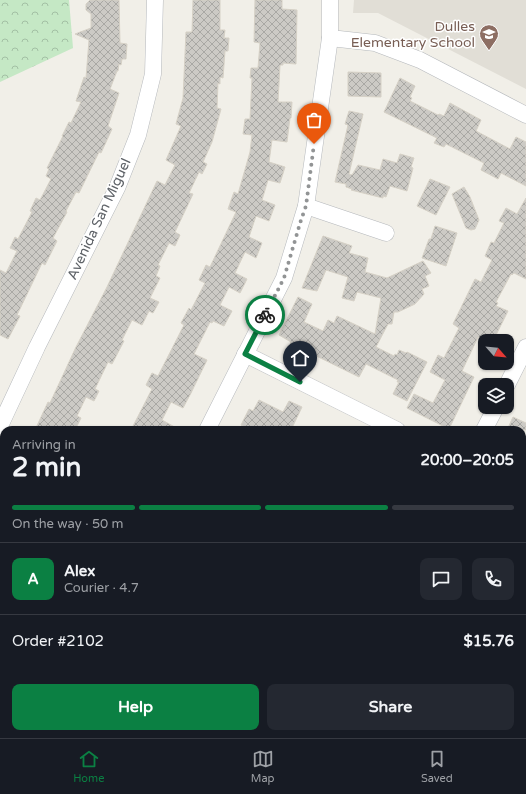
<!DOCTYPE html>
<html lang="en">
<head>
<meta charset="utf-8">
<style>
  :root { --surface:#171b24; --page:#242831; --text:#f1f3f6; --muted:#9ea1a6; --line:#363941; --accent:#0b8043 }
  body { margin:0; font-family:"Varela Round",sans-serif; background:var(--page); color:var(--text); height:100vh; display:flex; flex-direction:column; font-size:15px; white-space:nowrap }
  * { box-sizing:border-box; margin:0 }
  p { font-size:13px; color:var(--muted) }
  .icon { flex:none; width:22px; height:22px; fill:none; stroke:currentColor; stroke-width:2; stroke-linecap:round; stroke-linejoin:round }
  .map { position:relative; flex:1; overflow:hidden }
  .sheet { position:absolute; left:0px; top:426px; width:526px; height:312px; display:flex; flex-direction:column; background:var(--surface); border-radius:12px 12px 0 0; box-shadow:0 1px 3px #0004 }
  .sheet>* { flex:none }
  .needle { width:26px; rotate:117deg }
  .tools { position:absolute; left:478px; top:334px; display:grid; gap:8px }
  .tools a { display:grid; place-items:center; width:36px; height:36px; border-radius:8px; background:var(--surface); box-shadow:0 1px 3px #0004; font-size:20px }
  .pin { position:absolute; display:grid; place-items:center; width:34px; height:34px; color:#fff; margin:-41px -17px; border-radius:50% 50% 50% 0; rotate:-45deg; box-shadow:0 0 4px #0007 }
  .pin .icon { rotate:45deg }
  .courier { position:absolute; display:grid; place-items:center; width:40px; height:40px; margin:-20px; border:3px solid #0b8043; border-radius:50%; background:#fff; color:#222; box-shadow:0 1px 5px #0007 }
  .headline em { font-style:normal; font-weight:700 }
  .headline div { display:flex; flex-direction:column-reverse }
  .headline { display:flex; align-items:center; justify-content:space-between; height:68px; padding:0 12px }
  h1 { font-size:26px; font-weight:700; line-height:30px }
  .bar { display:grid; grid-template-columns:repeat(4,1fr); gap:6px 4px; align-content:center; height:48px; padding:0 12px }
  .bar i { height:5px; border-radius:3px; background:var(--line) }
  .bar .active { background:var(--accent) }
  .bar p { grid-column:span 4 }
  .line { display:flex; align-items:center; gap:10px; padding:0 12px; border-top:1px solid var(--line) }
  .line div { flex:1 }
  .round { display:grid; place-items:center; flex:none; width:42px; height:42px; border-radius:8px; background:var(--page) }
  .primary-button { display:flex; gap:8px; margin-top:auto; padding:8px 12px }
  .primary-button a { flex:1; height:46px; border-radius:8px; background:var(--accent); color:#fff; font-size:16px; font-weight:700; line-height:46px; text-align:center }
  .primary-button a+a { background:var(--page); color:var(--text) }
  .tab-bar { display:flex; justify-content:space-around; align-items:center; height:56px; border-top:1px solid var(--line); background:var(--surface); font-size:11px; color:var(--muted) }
  .tab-bar a { display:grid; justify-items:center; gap:2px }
  .tab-bar .active { color:var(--accent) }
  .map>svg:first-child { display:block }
</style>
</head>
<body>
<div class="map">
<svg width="526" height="738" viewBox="0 0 526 738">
  <defs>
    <pattern id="park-crowns" width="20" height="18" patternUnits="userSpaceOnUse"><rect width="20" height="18" fill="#c5e8c5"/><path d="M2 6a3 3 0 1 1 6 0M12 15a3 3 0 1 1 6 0" fill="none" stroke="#a3c0a4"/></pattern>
    <pattern id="building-cross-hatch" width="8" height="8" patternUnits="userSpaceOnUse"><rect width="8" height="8" fill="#cccac5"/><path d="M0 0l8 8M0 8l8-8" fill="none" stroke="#a9a8a4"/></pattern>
  </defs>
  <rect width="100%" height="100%" fill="#f1efe8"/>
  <path fill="#e1ded6" d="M354,0H526V89L378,13H353Z"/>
  <path fill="url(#park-crowns)" d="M0,0H69L73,48L0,82Z"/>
  <g fill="url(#building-cross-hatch)" stroke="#d6d1c6">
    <path d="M90,0H119L120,43L127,44L126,59H122L121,65L119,64L118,71H117L110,89L119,93L108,126L112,129L101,153L99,152L79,193L76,192L66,211L67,212L53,238L57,241L45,265L42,263L17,315L20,316L8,339L0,335V270L6,273L17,251L10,248L15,237L18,239L32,212L30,211L36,198L40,200L51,179L46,176L49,169L47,168L63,136H62L69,122L71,123L81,102L76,101L84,77L86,78L89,40L75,34L91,28V14L86,10V4Z"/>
    <path d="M193,0H220V30H225L224,38H229L228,51H225L223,78L220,77V84L218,83L217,108L221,109L212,142L203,162L207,164L202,174L199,172L189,193L193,194L175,232L180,235L175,246L169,243L158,265L160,266L156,276L160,278L150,298L159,302L153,313L149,311L142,325L132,320L122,340L124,341L112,364L108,362L95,389L99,391L94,401L86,397L77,416L81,418L75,430H35L48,402L50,403L76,347L107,287L157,181L165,185L175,165L166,160L181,126L176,124L183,98L186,32H192Z"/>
    <path d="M255,0H282V9L297,10L296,64L283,63V65H280L278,102H292L291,118H290L287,142L272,140L269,162L285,167L280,183L268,180L262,200L275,205L269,221L256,216L249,237L262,243L256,258L245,252L235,273L247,279L240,293L229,287L220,305L232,311L224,326L213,321L212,323L210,322L194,354L207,360L191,393L183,408L171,402L162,420L180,430H131L152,389L146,385L152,373L158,376L184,325L181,323L189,308L191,310L205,283L199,280L206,265L210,267L236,212L228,209L234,192L238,194L250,152L252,135L243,134L245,119H250L252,78H250L251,68H258L260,43L254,42Z"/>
    <path d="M348,72L381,73V97L348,96Z"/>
    <path d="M400,78L415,86L410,97L412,98L410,101L438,115L439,114L444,116L450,103L481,120L476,131L510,149L516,137L526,142V186L501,173L498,179L481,170L484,163L446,144L444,147L434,143L437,138L384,112Z"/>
    <path d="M349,111L363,114L349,174L352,175L358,165L380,170L383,159L397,163L400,154L414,158L411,167L413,168L407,191L390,186L386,197L383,196V198L351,190L352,189L346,187V184L335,182L348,125L345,124Z"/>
    <path d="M430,179L450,187L436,215L417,206Z"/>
    <path d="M464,187L470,197L479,220L475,229L471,230L466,228L452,194Z"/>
    <path d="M526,198V279L514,273L512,275L511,274L496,302L498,303L496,306L508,311L493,341H487L478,337L462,371L474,377L449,429L407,408L414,394L433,403L445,380L430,372L438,355L444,358L459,328L453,324L475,279L481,282L492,260L485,256L491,242L494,243L504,223L499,221L506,208L517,214Z"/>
    <path d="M435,226L457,233L446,266L422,258L429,239H431Z"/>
    <path d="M323,236L352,246L349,253L368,258L365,272L387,278L423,261L431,273L425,276L429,286L422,289L424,294L415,304L398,312H394L392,324H388L376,347L394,356L395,354L397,355L399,350L406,353L407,352L427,362L407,401L393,394L399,382H397L398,380L366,364L359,377L290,343L291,342L279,335L298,297L312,304L304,322L323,331L328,320L334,323L337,316L375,334L381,298L357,292L354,301L342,298L348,277L326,270L317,291L302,288Z"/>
    <path d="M259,400L283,412L289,401L302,407L291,430H251L241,425L249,409L253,411Z"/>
    <path d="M513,417L526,423V430H507Z"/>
  </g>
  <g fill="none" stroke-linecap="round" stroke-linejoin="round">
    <g stroke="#b5b8bc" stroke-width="17">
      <g id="street">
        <path d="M330,38L375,43L420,60L526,115"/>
        <path d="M306,206L386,233"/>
        <path d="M245,354L397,430"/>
        <path d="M507,385L526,347"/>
        <path d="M0,426L37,347L117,188L138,135L153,74L155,0"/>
        <path d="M207,430L284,278L306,206L330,38V0"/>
        <path d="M484,430L496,407"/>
        <path d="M522,492L526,494"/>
        <path d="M395,734L407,738"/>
        <path d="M152,738L153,734"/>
        <path d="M323,738L324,734"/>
      </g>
    </g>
    <use href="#street" stroke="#fff" stroke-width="16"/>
  </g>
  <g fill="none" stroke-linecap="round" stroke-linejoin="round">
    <path stroke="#929495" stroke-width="4" stroke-dasharray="0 7.2" d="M265,315L284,278L301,220L306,206L314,144"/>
    <path stroke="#0b8043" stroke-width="5" d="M265,315L245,354L300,382"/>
  </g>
  <defs>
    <g id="school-pin" transform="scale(1)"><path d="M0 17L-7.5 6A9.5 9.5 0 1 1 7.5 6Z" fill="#8d6e63" stroke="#fff"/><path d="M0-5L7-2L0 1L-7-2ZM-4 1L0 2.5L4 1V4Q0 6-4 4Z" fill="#fff"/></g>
  </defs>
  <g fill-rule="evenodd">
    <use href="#school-pin" x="489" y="34"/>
  </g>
  <g text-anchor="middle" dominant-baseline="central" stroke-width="3" stroke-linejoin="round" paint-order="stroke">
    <g font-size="14" fill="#785e54" stroke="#fff" text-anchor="end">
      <text x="475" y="26">Dulles<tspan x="475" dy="16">Elementary School</tspan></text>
    </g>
    <g font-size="14" fill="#5f6368" stroke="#fff">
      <text transform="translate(99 219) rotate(-65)">Avenida San Miguel</text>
    </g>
  </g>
</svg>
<div class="tools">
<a><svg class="needle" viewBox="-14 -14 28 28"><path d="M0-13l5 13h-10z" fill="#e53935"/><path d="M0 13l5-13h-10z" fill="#9ea1a6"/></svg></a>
<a><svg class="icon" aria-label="layers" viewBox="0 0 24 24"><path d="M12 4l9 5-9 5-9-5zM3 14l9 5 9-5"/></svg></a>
</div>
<div class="pin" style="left:314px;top:144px;background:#ea580c"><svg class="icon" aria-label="bag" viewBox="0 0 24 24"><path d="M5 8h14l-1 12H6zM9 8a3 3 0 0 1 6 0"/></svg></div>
<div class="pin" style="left:300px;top:382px;background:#1f2937"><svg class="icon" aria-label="home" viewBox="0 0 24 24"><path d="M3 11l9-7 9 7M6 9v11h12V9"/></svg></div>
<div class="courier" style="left:265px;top:315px"><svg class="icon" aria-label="bike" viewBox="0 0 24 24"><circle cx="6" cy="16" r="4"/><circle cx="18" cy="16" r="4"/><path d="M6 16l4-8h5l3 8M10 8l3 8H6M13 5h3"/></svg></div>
<section class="sheet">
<div class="headline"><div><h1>2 min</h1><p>Arriving in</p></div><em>20:00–20:05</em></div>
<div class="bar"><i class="active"></i><i class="active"></i><i class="active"></i><i></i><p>On the way · 50 m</p></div>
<div class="line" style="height:72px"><b class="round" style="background:var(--accent);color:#fff">A</b><div><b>Alex</b><p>Courier · 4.7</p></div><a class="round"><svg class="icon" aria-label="chat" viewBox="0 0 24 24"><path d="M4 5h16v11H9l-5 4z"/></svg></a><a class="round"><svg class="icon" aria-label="phone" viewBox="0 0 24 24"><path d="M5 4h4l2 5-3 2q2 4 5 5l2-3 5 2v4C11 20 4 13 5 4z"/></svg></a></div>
<div class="line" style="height:52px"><div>Order #2102</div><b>$15.76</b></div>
<div class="primary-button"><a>Help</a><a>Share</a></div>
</section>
</div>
<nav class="tab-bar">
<a class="active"><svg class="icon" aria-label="home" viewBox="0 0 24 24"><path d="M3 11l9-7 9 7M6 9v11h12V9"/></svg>Home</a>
<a><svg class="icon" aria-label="map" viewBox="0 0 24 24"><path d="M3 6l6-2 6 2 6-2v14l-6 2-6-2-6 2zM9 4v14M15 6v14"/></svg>Map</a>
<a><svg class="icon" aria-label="saved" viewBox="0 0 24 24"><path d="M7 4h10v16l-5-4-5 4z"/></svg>Saved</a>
</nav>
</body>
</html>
